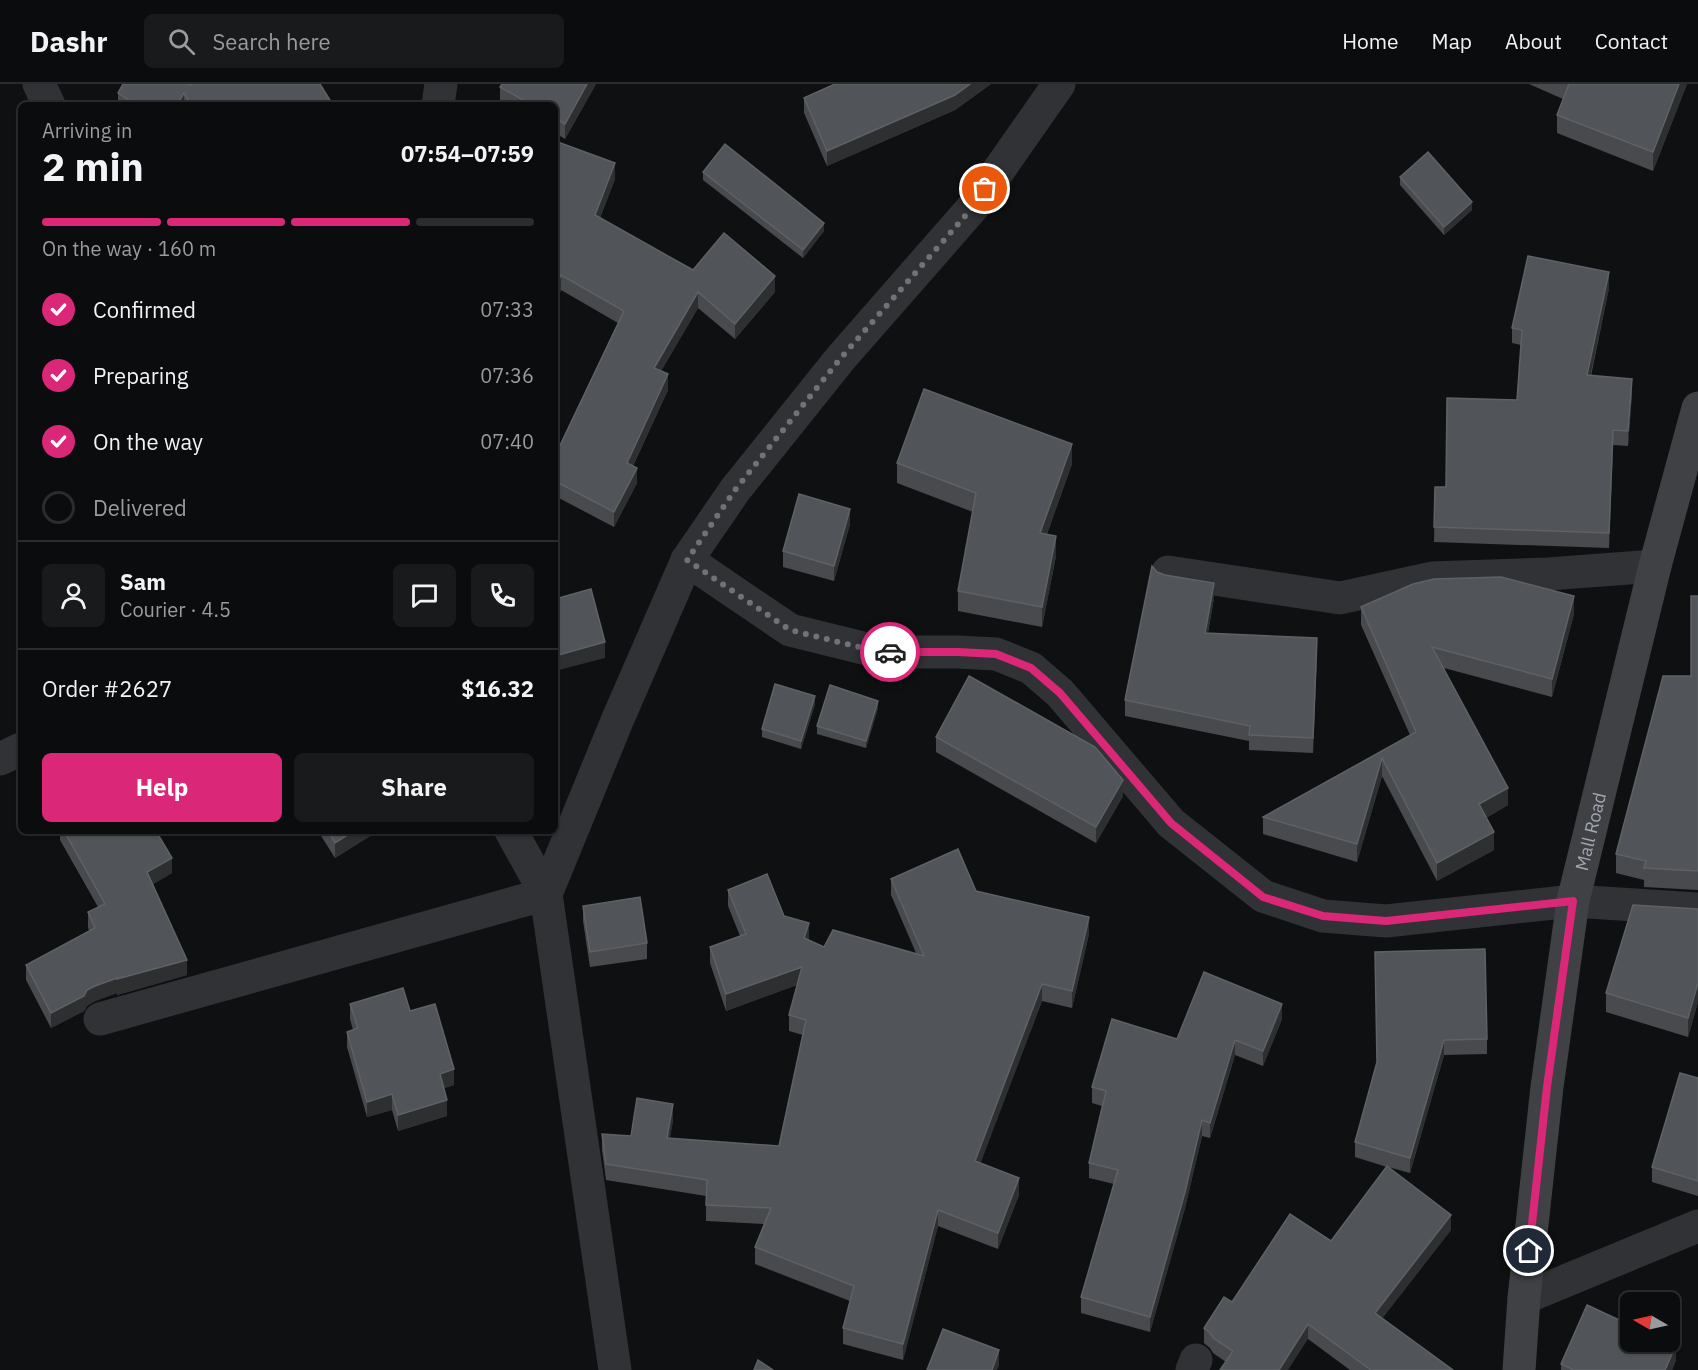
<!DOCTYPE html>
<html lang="en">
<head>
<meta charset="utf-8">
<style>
  :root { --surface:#0b0c0d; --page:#191a1b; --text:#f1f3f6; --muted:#9a9b9d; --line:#2b2c2e; --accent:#db2777 }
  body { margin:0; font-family:"IBM Plex Sans",sans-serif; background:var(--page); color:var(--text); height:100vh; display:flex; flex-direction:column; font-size:22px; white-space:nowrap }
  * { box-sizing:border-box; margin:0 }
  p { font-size:20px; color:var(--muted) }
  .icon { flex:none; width:33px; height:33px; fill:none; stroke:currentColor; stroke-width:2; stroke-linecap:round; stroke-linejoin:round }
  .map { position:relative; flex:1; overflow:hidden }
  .side { position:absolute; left:18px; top:18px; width:540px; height:732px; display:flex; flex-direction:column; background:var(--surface); border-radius:9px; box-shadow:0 2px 4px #0004,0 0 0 2px var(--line) }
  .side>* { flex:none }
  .needle { width:39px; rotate:279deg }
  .tools { position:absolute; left:1620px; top:1208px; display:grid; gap:12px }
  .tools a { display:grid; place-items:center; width:60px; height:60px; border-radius:9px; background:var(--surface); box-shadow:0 2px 4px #0004,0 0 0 2px var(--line); font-size:30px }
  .pin { position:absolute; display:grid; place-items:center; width:51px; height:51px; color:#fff; margin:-26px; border:3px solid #fff; border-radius:50%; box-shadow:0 2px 6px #0007 }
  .courier { position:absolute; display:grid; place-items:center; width:60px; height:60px; margin:-30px; border:4px solid #db2777; border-radius:50%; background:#fff; color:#222; box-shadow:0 2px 8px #0007 }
  .summary em { font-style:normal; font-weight:700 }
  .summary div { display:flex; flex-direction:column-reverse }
  .summary { display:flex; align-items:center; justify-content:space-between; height:102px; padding:0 24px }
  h1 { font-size:39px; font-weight:700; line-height:45px }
  .bar { display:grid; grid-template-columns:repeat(4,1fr); gap:9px 6px; align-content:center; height:72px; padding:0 24px }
  .bar i { height:8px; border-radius:4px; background:var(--line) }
  .bar .selected { background:var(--accent) }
  .bar p { grid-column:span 4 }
  .line { display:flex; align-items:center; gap:15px; padding:0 24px; border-top:2px solid var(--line) }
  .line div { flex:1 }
  .round { display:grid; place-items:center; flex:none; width:63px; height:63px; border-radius:9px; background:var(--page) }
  ol { padding:0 24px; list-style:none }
  li { display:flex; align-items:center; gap:18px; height:66px }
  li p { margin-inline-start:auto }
  li .icon { padding:6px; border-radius:50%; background:var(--accent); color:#fff; stroke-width:4 }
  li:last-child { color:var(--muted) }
  li i { width:33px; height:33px; border:3px solid var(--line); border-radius:50% }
  .action { display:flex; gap:12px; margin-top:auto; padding:12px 24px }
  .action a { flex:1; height:69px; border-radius:9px; background:var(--accent); color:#fff; font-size:24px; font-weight:700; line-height:69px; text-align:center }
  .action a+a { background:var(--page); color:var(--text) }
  header { display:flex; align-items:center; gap:36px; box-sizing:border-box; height:84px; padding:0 30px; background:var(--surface); border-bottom:2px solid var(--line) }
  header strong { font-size:28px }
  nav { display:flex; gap:33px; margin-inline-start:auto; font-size:21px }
  .search { width:420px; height:54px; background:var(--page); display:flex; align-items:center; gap:15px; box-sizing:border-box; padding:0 21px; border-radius:9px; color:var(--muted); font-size:22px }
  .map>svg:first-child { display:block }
</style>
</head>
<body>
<header>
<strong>Dashr</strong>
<div class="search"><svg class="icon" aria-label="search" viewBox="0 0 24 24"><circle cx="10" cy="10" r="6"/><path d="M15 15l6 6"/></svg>Search here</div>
<nav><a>Home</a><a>Map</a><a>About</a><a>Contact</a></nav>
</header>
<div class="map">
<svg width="1698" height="1286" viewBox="0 0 1698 1286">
  <rect width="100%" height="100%" fill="#0f1011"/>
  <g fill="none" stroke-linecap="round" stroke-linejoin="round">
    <g stroke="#313235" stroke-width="33">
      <path d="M39,0L49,21"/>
      <path d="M438,21L441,0"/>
      <path d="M687,476L790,546L879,568H958L996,570L1031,584L1060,609L1171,739L1263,812L1323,832L1386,837L1573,817L1698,825"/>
      <path d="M1168,488L1340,514L1432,494L1548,490L1655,482"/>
      <path d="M0,675L21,665"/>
      <path d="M511,747L546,810L615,1286"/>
      <path d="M546,810L617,637L687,476L735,406L840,275L973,123L1059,0"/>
      <path d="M100,935L546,810"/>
      <path d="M1524,1214L1698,1142"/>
      <path d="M1192,1286L1196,1276"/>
    </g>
    <path stroke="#3f4145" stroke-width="33" id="s1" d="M1519,1286L1524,1214L1547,1003L1573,817L1655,482L1698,324"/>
  </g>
  <g fill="#484a4d">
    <path d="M123,0L333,21H118V9Z"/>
    <path d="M502,0H596L565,55L555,49V21H505L500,18V3Z"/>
    <path d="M833,0H991L955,26L827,82L804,29V14L833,1Z"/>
    <path d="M1529,0H1687L1653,87L1557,49V31L1563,15Z"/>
    <path d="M555,57L615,95L600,134L693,186L775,208L735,255L698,224L661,287L668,306L633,382L637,399L614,443L555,412V372L618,239L561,206L555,220Z"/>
    <path d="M703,88L824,147L803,174L703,96Z"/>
    <path d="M1400,93L1472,126L1444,151L1400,101Z"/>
    <path d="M1609,204L1591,292L1632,310L1628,362L1613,361L1609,464L1434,458L1435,403H1446L1517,316L1521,261L1512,259V244Z"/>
    <path d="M897,379L1072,380L1047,450L1056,472L1042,543L958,527V507L973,428L897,399Z"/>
    <path d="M850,440L834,497L783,483V467Z"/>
    <path d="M1157,488L1214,514L1208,549L1317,569L1313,669L1249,666V657L1125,632V616Z"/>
    <path d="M1698,512V806L1644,803V796L1616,789V770L1691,592Z"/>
    <path d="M1361,523L1574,530L1552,613L1444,584L1508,721L1486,734L1494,766L1437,797L1382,692L1357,778L1263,750V733L1410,651L1361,541Z"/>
    <path d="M815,620L801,665L762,653V645Z"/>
    <path d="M878,624L866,664L817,650V642Z"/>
    <path d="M936,653L1123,712L1096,759L936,668Z"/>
    <path d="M60,747H132L133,750L172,789L153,800L187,891L117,911V909L95,917L87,922L84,927L51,944L26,896V881L89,847L88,843V828L98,823L60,756Z"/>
    <path d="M318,747H378L335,774Z"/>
    <path d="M891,795L976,807L1089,850L1072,924L1042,917L980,1079L1019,1111L998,1165L938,1142L903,1276L843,1260V1244L850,1217L755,1180V1163L764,1140L706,1137V1112L606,1096L602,1066V1050L631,1052L673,1036L670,1054L779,1062L803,951L789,947V931L797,901L726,927L710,879V863L740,852L728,822V806L784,832L808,856L824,863L916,869L891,811Z"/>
    <path d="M583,822L647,859V875L590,883L583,837Z"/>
    <path d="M1698,825V918L1688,953L1606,928V909Z"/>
    <path d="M1375,868L1487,955V970L1444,971L1410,1089L1388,1083L1451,1146L1382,1234L1453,1286H1350L1308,1255L1226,1278L1213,1269L1210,1264L1204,1259V1244L1232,1218L1331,1157L1387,1083L1355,1073V1058L1377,979Z"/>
    <path d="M350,920L410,927L454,1001L444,1004L447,1032L398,1047L392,1026L367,1033L347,963V948L353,946L350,935Z"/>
    <path d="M1282,935L1263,982L1235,971L1210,1054L1202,1052L1185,1124L1150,1248L1081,1229V1213L1114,1100L1089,1094V1079L1102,1022L1092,1019V1003L1177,955Z"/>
    <path d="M1698,994V1112L1652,1098V1083Z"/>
    <path d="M1676,1276L1672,1286H1561V1280Z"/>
  </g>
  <g fill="#2d2f31">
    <path d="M587,0H596L565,55V40Z"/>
    <path d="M970,0H991L955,26L827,82V67Z"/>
    <path d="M1679,0H1687L1653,87V68Z"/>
    <path d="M184,9V21H177Z"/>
    <path d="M615,79V95L595,147V131Z"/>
    <path d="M1472,118V126L1444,151V143Z"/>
    <path d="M824,139V147L803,174V166Z"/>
    <path d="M1609,188V204L1587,307V291Z"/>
    <path d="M561,191V206L555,220V205Z"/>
    <path d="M775,192V208L735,255V240Z"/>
    <path d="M698,208V224L654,299V284Z"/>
    <path d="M668,290V306L627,394V379Z"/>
    <path d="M1632,295V310L1628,362V347Z"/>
    <path d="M1613,346V361L1609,464V449Z"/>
    <path d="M1072,360V380L1040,469V449Z"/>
    <path d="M637,384V399L614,443V428Z"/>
    <path d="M850,425V440L834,497V482Z"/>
    <path d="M1056,452V472L1042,543V523Z"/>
    <path d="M1214,499V514L1205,564V549Z"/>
    <path d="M1574,512V530L1552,613V595Z"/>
    <path d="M1317,554V569L1313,669V654Z"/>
    <path d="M605,558V574L555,587V572Z"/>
    <path d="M815,612V620L801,665V657Z"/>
    <path d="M878,617V624L866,664V657Z"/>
    <path d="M1382,674V692L1357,778V760Z"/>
    <path d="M1123,696V712L1096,759V743Z"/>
    <path d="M1508,704V721L1479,738V720Z"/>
    <path d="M354,747H378L335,774V759Z"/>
    <path d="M1494,748V766L1437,797V779Z"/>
    <path d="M172,774V789L147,804V788Z"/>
    <path d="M1089,833V850L1072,924V907Z"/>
    <path d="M809,839V855L804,871V854Z"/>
    <path d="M187,876V891L117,911V895Z"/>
    <path d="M802,883V899L726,927V910Z"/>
    <path d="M117,894V909L95,917L87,922L84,927L51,944V929L95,902Z"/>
    <path d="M1698,899V918L1688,953V934Z"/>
    <path d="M1042,900V917L975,1094V1077Z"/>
    <path d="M1282,920V935L1263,982V967Z"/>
    <path d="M1235,956V971L1210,1054V1039Z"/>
    <path d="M1444,956V971L1410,1089V1074Z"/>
    <path d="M454,985V1001L440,1005V990Z"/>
    <path d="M392,1010V1026L367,1033V1018Z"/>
    <path d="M447,1016V1032L398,1047V1031Z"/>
    <path d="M673,1020V1036L667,1071V1054Z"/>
    <path d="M1202,1036V1052L1185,1124L1150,1248V1233Z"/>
    <path d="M1019,1094V1111L998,1165V1149Z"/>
    <path d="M938,1126V1142L903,1276V1260Z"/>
    <path d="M1451,1131V1146L1375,1244V1229Z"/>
    <path d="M1308,1240V1255L1288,1286H1279Z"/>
    <path d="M1676,1261V1276L1672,1286H1665Z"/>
    <path d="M999,1266V1282L997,1286H992Z"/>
  </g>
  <g fill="#515458" stroke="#5e6166" stroke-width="1.5">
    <path d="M123,0H190L189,1L195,0H320L333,21H191L184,9L177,21H136L118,9Z"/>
    <path d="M502,0H587L565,40L555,34V21H532L500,3Z"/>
    <path d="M835,0H970L955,11L827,67L804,14Z"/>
    <path d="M1569,0H1679L1653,68L1557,31Z"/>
    <path d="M555,57L615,79L595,131L693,186L724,149L775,192L735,240L698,208L654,284L668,290L627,379L637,384L614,428L555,397V372L624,227L561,191L555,205Z"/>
    <path d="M725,60L824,139L803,166L703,88Z"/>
    <path d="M1428,68L1472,118L1444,143L1400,93Z"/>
    <path d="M1528,172L1609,188L1587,291L1632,295L1628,347L1613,346L1609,449L1434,443L1435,403H1446L1447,314L1517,316L1522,246L1512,244Z"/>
    <path d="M924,305L1072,360L1040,449L1056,452L1042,523L958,507L976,409L897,379Z"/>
    <path d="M799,410L850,425L834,482L783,467Z"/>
    <path d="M1152,482L1157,488L1165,491L1214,499L1205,549L1317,554L1313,654L1249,651L1250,642L1125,616Z"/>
    <path d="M1501,493L1574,512L1552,595L1432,563L1508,704L1479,720L1494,748L1437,779L1382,674L1357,760L1263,733L1416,648L1361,523L1413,500L1434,495Z"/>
    <path d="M591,505L605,558L555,572V515Z"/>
    <path d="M1691,512H1698V787L1644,784L1646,777L1616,770L1663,592H1691Z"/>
    <path d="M969,592L1095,663L1123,696L1096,743L936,653Z"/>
    <path d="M775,600L815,612L801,657L762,645Z"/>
    <path d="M830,601L878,617L866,657L817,642Z"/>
    <path d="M64,747H132L133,750L138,747H156L172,774L147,788L187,876L117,895V894L95,902L87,906L84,912L51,929L26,881L95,844L88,828L105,820Z"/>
    <path d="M328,747H354L335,759Z"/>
    <path d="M958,765L976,807L1089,833L1072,907L1042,900L975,1077L1019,1094L998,1149L938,1126L903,1260L843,1244L854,1202L755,1163L771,1124L706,1121L707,1096L606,1080L602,1050L631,1052L637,1014L673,1020L667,1054L779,1062L806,936L789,931L802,883L726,910L710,863L746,850L728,806L767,790L784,832L809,839L804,854L824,863L833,846L924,872L891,795Z"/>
    <path d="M640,813L647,859L590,868L583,822Z"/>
    <path d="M1633,821L1698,825V899L1688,934L1606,909Z"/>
    <path d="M1485,865L1487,955L1444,956L1410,1074L1355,1058L1377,978L1375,868Z"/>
    <path d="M1204,888L1282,920L1263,967L1235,956L1210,1039L1202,1036L1185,1108L1150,1233L1081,1213L1118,1086L1089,1079L1106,1007L1092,1003L1112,935L1177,955Z"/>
    <path d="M403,904L410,927L435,920L454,985L440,990L447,1016L398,1031L392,1010L367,1018L347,948L358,944L350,920Z"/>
    <path d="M1680,989L1698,994V1097L1652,1083Z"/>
    <path d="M1387,1082L1451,1131L1375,1229L1453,1286H1371L1308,1240L1279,1286H1220L1233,1267L1213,1254L1210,1249L1204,1244L1224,1213L1232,1218L1290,1130L1331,1157Z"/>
    <path d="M1587,1221L1630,1241V1257H1667L1676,1261L1665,1286H1574L1561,1280Z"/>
    <path d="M943,1245L999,1266L992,1286H927Z"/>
    <path d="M758,1276L773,1286H754Z"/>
  </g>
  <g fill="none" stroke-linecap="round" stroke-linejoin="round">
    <path stroke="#6f7278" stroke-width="6" stroke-dasharray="0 10.8" d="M890,568H879L790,546L687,476L735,406L840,275L973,123L985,105"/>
    <path stroke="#db2777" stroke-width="8" d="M890,568H958L996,570L1031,584L1060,609L1171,739L1263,813L1323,832L1386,837L1573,817L1547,1003L1529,1167"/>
  </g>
  <g text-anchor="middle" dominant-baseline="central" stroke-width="4.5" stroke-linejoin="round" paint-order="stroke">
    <g font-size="18" fill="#a2a7b0" stroke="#0b0b0b">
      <text stroke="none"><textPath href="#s1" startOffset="544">Mall Road</textPath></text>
    </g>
  </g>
</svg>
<div class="tools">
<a><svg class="needle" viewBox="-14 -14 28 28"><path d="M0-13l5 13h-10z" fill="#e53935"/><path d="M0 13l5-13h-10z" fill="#9a9b9d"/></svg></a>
</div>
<div class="pin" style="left:985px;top:105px;background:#ea580c"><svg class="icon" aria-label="bag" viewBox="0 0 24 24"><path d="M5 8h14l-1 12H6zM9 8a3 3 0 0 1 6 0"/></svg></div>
<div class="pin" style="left:1529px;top:1167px;background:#1f2937"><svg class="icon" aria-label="home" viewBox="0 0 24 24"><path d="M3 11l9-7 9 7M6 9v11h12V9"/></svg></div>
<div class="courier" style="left:890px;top:568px"><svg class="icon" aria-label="car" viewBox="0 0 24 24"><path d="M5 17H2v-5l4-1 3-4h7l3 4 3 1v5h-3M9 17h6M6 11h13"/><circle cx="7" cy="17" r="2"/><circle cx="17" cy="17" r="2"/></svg></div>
<section class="side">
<div class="summary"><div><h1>2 min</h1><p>Arriving in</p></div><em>07:54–07:59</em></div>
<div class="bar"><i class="selected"></i><i class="selected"></i><i class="selected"></i><i></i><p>On the way · 160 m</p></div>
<ol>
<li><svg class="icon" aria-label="check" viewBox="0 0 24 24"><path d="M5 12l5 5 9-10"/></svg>Confirmed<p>07:33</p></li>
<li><svg class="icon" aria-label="check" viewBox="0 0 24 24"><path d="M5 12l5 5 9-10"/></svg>Preparing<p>07:36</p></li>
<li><svg class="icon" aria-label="check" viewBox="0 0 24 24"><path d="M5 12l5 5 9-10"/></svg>On the way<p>07:40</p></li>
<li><i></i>Delivered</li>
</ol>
<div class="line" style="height:108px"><a class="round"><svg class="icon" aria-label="person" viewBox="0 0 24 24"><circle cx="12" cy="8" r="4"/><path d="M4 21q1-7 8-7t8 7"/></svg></a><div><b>Sam</b><p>Courier · 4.5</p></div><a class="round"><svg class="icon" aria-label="chat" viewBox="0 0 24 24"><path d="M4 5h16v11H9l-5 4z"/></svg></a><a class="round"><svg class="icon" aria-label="phone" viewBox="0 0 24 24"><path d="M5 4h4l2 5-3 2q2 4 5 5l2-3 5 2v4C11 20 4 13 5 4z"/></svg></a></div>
<div class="line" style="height:78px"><div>Order #2627</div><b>$16.32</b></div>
<div class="action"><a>Help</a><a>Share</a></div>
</section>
</div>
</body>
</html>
